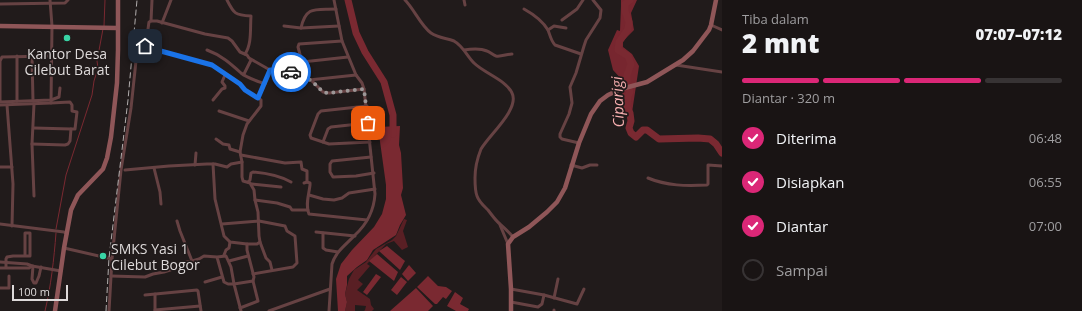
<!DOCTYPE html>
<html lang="id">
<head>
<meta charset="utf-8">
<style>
  :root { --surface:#191414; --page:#262122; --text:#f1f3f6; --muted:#9f9ea0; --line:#373334; --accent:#db2777 }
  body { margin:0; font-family:"Open Sans",sans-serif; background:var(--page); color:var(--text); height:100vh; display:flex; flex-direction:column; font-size:15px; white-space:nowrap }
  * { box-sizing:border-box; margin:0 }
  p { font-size:13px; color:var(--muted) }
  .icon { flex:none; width:22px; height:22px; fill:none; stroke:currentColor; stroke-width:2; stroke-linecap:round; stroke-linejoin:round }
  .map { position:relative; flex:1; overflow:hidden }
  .panel { display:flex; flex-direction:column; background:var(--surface); width:360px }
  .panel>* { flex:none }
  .scale { position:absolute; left:12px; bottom:10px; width:56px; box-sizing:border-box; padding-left:4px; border:2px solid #dedada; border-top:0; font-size:11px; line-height:14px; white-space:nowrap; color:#dedada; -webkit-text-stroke:3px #211b1b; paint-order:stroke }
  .pin { position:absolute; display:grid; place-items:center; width:34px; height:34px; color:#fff; margin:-17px; border-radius:8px; box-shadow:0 2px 6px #0006 }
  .courier { position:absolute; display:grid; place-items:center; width:40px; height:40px; margin:-20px; border:3px solid #1a73e8; border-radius:50%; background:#fff; color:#222; box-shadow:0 1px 5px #0007 }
  .headline em { font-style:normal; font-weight:800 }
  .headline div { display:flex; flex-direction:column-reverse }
  .headline { display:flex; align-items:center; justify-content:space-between; height:68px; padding:0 20px }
  h1 { font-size:26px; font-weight:800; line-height:30px }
  .bar { display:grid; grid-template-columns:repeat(4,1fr); gap:6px 4px; align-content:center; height:48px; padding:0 20px }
  .bar i { height:5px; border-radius:3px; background:var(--line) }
  .bar .selected { background:var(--accent) }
  .bar p { grid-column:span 4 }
  ol { padding:0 20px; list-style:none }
  li { display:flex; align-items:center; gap:12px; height:44px }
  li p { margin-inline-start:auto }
  li .icon { padding:4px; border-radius:50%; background:var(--accent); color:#fff; stroke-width:4 }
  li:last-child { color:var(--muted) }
  li i { width:22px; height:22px; border:2px solid var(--line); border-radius:50% }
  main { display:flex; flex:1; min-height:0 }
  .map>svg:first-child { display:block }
</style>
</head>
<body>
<main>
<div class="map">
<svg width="722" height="311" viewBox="0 0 722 311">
  <rect width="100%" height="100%" fill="#211b1b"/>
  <path fill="#591f24" d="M404,219L407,220L403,231L408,247L402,250L394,241L386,244L367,264L370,266L358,280L363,284L357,290L370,299L371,305L374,309L372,311H364L365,310L366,306L355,305V311H345L347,302L345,294L349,279L354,270L366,262L376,249L392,240L396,236Z"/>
  <path fill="#77262f" d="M621,0H637L631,13L634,30L623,41V47L632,54L639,66L630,126L622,101L623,81L613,70L608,50L617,30L620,31L621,6Z"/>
  <g fill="#7a2931">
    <path d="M400,126L399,145L401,153L403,188L401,195L406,215L400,225L396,235L373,250L367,260L357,267L347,276V285L345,294L347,302L345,311H338L336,279L341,264L352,250L374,227L382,214L386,199V185L378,127Z"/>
    <path d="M387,246L405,261L400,270L379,251Z"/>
    <path d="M377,254L398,272L394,281L369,261Z"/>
    <path d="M409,265L416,273L408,281L402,274Z"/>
    <path d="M376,274L381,277L367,295L363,292Z"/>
    <path d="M428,276L438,286L446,287L452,291L446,299L443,297L437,304H435L417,287Z"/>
    <path d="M401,277L407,282L397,295L391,290Z"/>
    <path d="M416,288L433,306L428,311H390Z"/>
    <path d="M455,292L463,298L460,304L469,309L468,311H456L447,306Z"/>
  </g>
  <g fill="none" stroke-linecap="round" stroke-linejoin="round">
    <g stroke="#7a2931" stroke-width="1">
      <path d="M104,26L105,0"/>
      <path d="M56,229L66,175L92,95L94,81L98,68L97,61L103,29"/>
      <path d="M45,311C51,286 54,259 56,233"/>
    </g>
    <g stroke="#7a2931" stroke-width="7">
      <path d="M348,0L356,33L365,52L384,82L393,115V134"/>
      <path d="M630,0L625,4V11L629,22L628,29L619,42L618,50L628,56L631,64L627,75V84L630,92L628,96L627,107L630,113L631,121L629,128L631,133L636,137L643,130H647L659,139L698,138L710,139L716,144L722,153"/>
    </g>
    <g stroke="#664243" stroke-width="3">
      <path d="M227,0C234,14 235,15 251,16C250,29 252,44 245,54"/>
      <path d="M405,0C414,9 421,26 431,33C438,38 446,38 454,41C463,46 467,56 474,63C484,73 506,80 512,93C520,109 489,135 481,149C477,159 475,168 475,178C475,184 475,191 477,196C479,202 484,206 488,210C492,215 495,220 500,224C504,228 509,232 513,237"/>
      <path d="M464,0L465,5"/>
      <path d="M0,4L65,3L68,0"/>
      <path d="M524,9C533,14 542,20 548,30C550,35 551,41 555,45L581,54"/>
      <path d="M562,20L577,9L583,0"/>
      <path d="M151,21L152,0"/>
      <path d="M162,23L171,0"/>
      <path d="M711,25L722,30"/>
      <path d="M284,26L301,28L339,26"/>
      <path d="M301,28C306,5 316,10 336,9"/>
      <path d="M548,30L554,26L566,28"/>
      <path d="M342,41L299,44L298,47L302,62L348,57"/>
      <path d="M146,43L149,22L151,21H157L205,34L228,38L232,41L240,52L247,55L249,58L270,70"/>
      <path d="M207,50C221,55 231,64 241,73C247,78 257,81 265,84"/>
      <path d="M464,50C471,49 480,48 487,51C490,52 493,55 496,56C501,57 507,54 512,54"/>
      <path d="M32,56L33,101"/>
      <path d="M51,56L2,57L0,61V102L51,100L59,97L60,88"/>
      <path d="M676,65L722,72"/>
      <path d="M244,74L251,60"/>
      <path d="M311,80L323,92L329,93L364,89"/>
      <path d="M213,100L222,89L225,88V86L222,82L225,75"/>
      <path d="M17,101V56"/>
      <path d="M34,104L32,144L34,196"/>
      <path d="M0,105L51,103L52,26L50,0"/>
      <path d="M7,105L13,184L12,226"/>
      <path d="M367,106L321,111L318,114L310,135L311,138L329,144L370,142"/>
      <path d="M219,111L249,121"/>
      <path d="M34,128L71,129"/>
      <path d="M216,139L223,144L229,145L230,149L240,152"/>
      <path d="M323,142L328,129L331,127L368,123"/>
      <path d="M579,143L562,139L560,137V134L569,114L572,103L570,87L576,73L584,46L586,40L600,18L601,10L593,0"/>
      <path d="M32,144L65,145L68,144L70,141L71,129H75L77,112L72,111V105L70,102L51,103"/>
      <path d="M241,155L285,163L301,162L302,169L307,171V182"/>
      <path d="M371,157L332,161L330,164V172L333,177L356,176L374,173"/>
      <path d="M213,164L215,199L224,236L230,242L247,244"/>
      <path d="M195,165L196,153"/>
      <path d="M571,165L582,168L590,165H597"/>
      <path d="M0,167H12"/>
      <path d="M154,168L160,192L161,204"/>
      <path d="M125,170L169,166L207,164H215L227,167L231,164L242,162"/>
      <path d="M648,178C667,186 686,186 707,185L708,184V165L722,166"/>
      <path d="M248,182L250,180L251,173L253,172C265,173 280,176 291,182"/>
      <path d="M304,183L307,182L310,183V185C309,194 305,206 309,214L367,220"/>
      <path d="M252,184L281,187"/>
      <path d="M309,195L323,199L334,200L342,198L349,193L375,189"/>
      <path d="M255,200L277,203L290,207L292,210H308"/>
      <path d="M0,224L64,232L67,234"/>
      <path d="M222,224L259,221L285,226L287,231L295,236L297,263L293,267L253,274"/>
      <path d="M500,225L508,244"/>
      <path d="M316,232L355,236"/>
      <path d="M323,233V248L326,250L338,252"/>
      <path d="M260,242L266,258L270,262L272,270"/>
      <path d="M64,248L112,259L121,170L131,108L138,42L146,43V47L212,65L240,84L245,90L256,97L258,98L270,70L300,73L305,79L309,80L356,75"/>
      <path d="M224,255L226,250L229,248L230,242"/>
      <path d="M192,261L199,259L204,256L217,257L226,256L231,267L234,284H228L224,282L217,257"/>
      <path d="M229,261L248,256"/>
      <path d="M0,262L27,264L32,266L61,271"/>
      <path d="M33,266L32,279L34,283H36L39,276L41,267"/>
      <path d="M6,267V259L7,257L13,256H30V233H25V256"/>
      <path d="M0,268H29L32,266"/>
      <path d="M111,276L145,277L153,274L164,272L173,269L181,263L192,261L180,231L177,221"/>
      <path d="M205,282L222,277"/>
      <path d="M0,288H9V276"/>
      <path d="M511,289L544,295L577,304L584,289"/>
      <path d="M155,294V310"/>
      <path d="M145,295L197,290L198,291L201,311"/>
      <path d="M554,298L558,279"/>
      <path d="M511,302L538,307L542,304L544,295"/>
      <path d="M240,308L258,301L253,281"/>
      <path d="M155,310L200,306"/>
      <path d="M109,311L112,259"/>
      <path d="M241,311L234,284L253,281L254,277L247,250V244H257L260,242L259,236L258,212L255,200L254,190L250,183L243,181L242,177V162L240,152L243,135L247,124L261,106V100L258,98"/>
      <path d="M269,311L330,289"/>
      <path d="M329,311L332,264C336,251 346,245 355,235C367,224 374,210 375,194L364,89L362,83L356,75L342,41L334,0"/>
      <path d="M554,311V310"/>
    </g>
    <g stroke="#8f5658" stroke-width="4.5">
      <path d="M0,26L117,28"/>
      <path d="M55,311L64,248L71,210L78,195L103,169L107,158L111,137L117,83L118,50V0"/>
      <path d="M511,311V289L508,244L513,237L529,227L547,212L557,202L565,188L579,143L591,114L600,101L608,95L621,89L647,82L683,60L693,51L709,30L711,25L716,0"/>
    </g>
    <path stroke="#b1adad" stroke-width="1" stroke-dasharray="6 3" stroke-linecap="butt" d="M106,311L109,258L128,100L137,0"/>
  </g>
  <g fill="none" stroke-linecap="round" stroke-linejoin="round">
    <path stroke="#9c9797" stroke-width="4" stroke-dasharray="0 7.2" d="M291,72L300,73L305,79L311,80L323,92L328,93L364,89L368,123"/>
    <path stroke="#1a73e8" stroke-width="5" d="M145,46L146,47L212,65L240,84L245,90L256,97L258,98L270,70L291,72"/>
  </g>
  <g fill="#39d4a5" stroke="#211b1b" stroke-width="1.5">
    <circle cx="67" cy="38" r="4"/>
    <circle cx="103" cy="256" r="4"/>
  </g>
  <g text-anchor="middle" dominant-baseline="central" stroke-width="3.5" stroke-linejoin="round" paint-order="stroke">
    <g font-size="14" fill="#dedada" stroke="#211b1b">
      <text x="67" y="53">Kantor Desa<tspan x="67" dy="16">Cilebut Barat</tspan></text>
      <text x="111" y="248" text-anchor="start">SMKS Yasi 1<tspan x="111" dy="16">Cilebut Bogor</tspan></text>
    </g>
    <g font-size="15" font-style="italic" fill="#f9b0b1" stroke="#211b1b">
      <text transform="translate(617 102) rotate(-92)">Ciparigi</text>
    </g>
  </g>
</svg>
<div class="scale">100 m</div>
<div class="pin" style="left:368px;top:123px;background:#ea580c"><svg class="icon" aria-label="bag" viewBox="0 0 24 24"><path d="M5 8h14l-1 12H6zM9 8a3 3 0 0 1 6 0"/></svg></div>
<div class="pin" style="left:145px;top:46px;background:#1f2937"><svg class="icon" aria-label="home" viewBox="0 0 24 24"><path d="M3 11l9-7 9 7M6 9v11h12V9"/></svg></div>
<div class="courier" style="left:291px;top:72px"><svg class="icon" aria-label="car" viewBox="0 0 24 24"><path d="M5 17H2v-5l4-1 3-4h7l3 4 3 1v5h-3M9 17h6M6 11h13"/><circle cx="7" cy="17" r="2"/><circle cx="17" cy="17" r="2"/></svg></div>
</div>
<section class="panel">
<div class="headline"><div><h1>2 mnt</h1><p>Tiba dalam</p></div><em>07:07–07:12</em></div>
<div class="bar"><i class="selected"></i><i class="selected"></i><i class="selected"></i><i></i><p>Diantar · 320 m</p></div>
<ol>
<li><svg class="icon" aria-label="check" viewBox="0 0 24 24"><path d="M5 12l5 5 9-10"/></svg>Diterima<p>06:48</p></li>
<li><svg class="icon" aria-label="check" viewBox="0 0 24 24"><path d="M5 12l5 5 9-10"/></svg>Disiapkan<p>06:55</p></li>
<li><svg class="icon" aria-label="check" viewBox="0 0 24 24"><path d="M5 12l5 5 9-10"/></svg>Diantar<p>07:00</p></li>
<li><i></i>Sampai</li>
</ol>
</section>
</main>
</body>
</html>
